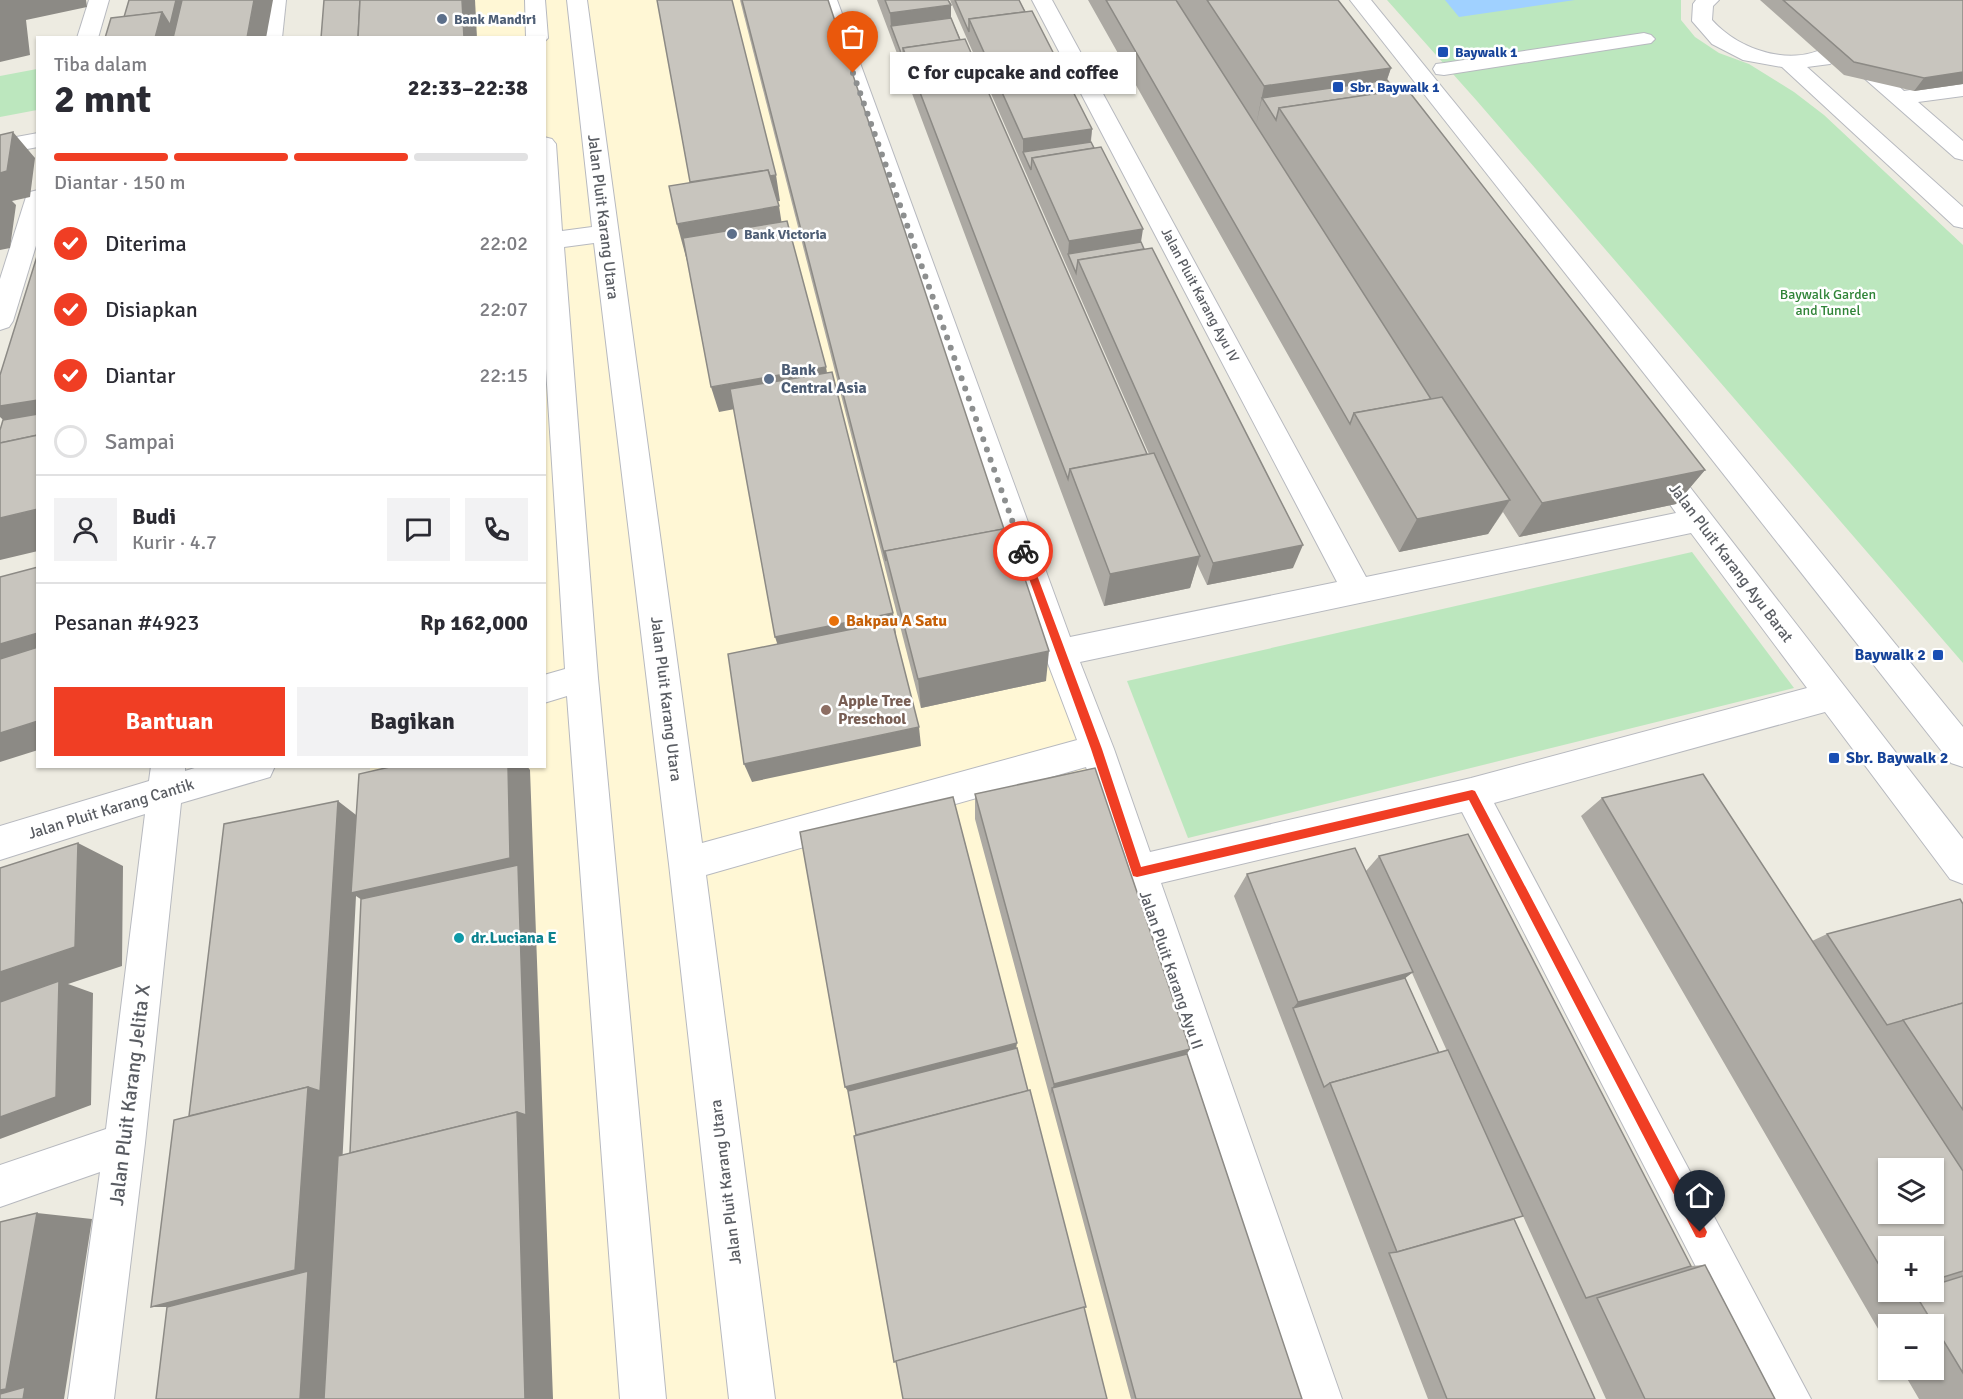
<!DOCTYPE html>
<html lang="id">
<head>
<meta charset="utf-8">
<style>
  :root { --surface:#fff; --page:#f2f2f3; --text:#2b2b33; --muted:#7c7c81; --line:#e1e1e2; --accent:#f03e24 }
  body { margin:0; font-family:Signika,sans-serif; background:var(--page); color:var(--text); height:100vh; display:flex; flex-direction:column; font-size:22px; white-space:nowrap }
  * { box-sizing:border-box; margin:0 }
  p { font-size:20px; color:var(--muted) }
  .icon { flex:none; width:33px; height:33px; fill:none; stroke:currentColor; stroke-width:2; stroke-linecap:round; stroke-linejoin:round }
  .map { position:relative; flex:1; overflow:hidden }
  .panel { position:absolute; left:36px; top:36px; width:510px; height:732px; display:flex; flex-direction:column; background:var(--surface); border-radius:0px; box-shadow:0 2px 4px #0004 }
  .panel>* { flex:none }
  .fabs { position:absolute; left:1878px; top:1158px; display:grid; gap:12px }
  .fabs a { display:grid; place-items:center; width:66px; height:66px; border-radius:0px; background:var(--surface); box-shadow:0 2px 4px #0004; font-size:30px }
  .pin { position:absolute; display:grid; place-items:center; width:51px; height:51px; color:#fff; margin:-62px -26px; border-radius:50% 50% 50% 0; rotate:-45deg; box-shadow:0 0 6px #0007 }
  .pin .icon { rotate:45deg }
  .courier { position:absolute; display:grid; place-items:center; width:60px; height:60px; margin:-30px; border:4px solid #f03e24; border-radius:50%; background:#fff; color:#222; box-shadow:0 2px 8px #0007 }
  .bubble { position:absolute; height:42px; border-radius:0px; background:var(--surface); box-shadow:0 2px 4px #0004; font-size:20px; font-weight:800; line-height:42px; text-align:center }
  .headline em { font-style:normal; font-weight:800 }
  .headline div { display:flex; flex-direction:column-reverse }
  .headline { display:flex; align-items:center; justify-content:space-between; height:102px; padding:0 18px }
  h1 { font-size:39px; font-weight:800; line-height:45px }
  .bar { display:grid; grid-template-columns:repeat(4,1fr); gap:9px 6px; align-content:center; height:72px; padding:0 18px }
  .bar i { height:8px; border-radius:4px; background:var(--line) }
  .bar .current { background:var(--accent) }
  .bar p { grid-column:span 4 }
  .line { display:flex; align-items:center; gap:15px; padding:0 18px; border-top:2px solid var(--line) }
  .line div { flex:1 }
  .round { display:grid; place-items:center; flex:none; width:63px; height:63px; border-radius:0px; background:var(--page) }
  ol { padding:0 18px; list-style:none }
  li { display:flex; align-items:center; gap:18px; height:66px }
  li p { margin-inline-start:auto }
  li .icon { padding:6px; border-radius:50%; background:var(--accent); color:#fff; stroke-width:4 }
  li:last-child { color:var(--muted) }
  li i { width:33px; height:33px; border:3px solid var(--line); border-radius:50% }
  .primary-button { display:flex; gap:12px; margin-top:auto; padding:12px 18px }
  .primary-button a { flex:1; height:69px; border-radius:0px; background:var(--accent); color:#fff; font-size:24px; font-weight:800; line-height:69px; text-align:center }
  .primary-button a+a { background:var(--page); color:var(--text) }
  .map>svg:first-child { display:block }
</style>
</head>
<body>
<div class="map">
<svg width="1963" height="1399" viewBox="0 0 1963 1399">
  <rect width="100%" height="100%" fill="#edebe1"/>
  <path fill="#fff7d5" d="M391,0H821L1312,1399H352L370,767L544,766V38L390,37Z"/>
  <g fill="#bce7be">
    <path d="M1387,0H1681V20L1695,37L1719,53L1749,64L1794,92L1824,115L1963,245V663L1477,101Z"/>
    <path d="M37,69V110L0,117V76Z"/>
    <path d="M1692,552L1794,688L1188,838L1127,681Z"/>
  </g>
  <path fill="#a0d1ff" d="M1445,0H1575L1459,17Z"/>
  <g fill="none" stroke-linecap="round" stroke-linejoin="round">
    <g stroke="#b7b9bf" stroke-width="2">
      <g id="minor">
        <path d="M89,0H109L98,38H77Z"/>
        <path d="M266,0H286L282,38H261Z"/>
        <path d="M525,0H545L548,38L544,42V38H526Z"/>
        <path d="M567,0H587L702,843L1077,740L1044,653L817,0H837L1070,637L1337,582L1032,0H1052L1366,577L1676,513L1641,463L1645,455L1655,452L1665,455L1963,839V884L1950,879L1825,712L1494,803L1811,1399H1764L1462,812L1161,883L1342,1399H1296L1125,884L1119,872L1120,869L1086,767L706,875L775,1399H729L669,864L594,243L564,247L598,678L666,1399H620L567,696L544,703V675L565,669L544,337V137L552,139L556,144L562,231L592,227ZM1691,533L1807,688L1471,778L1150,852L1114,749L1080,662Z"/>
        <path d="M1350,0H1371L1963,727V767L1951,763Z"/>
        <path d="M1696,0H1719L1713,6L1712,20C1740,51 1793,68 1830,45V30L1814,14L1792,4L1789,0H1816L1828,6L1850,29L1851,48L1857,49L1904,91L1963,82V96L1918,102L1963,141V160L1955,158L1840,57L1830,64L1807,67L1963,207V228L1954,226L1782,67L1743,60L1712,44L1692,21L1693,4Z"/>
        <path d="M1644,33L1651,35L1655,39L1651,43L1444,75L1436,74L1433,69L1436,64L1444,63Z"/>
        <path d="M38,133V147L0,154V140Z"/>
        <path d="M38,190V239L13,321L9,327L0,330V279L26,197L30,192Z"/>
        <path d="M151,766H185V771L201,766H275L270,777L181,803L145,1143L114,1399H68L100,1172L0,1207V1165L106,1129L145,814L0,860V826L149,781Z"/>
      </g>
    </g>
    <use href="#minor" fill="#fff" fill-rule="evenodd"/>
  </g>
  <g fill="#aca9a3" fill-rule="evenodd">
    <path d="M740,0H828L1046,681L921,708Z"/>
    <path d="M877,0H948L951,18L1147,454H1149L950,0H1019L1092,129L1091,142L1141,242L1293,568L1207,585L1197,564L1190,588L1104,606Z"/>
    <path d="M1088,0H1338L1391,68L1387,80L1705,470L1676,504L1519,537L1503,512L1488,534L1399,552Z"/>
    <path d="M1760,0H1963V84L1914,91L1844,75Z"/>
    <path d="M975,794L1190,1049L1187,1054L1302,1399H1131L975,819Z"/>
    <path d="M1602,798L1812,941L1827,934L1963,904V1399H1919L1902,1370H1934V1324H1888V1346L1581,816ZM1888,1246H1934V1292H1888Z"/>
    <path d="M1379,856L1691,1266L1705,1265L1775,1399H1606L1523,1216L1514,1219L1595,1399H1428L1234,896L1247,874L1366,871ZM1412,973L1447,1051L1439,1053L1405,978Z"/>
  </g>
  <g fill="#8c8a85">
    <path d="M0,0H86L87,7L26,20L30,55L0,62Z"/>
    <path d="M176,0H188L179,38H124L162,12Z"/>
    <path d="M254,0H273L266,38H247Z"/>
    <path d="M462,0H475L477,38H464Z"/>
    <path d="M951,5V31L891,26L892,39L890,13Z"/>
    <path d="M1391,68L1378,105L1279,108L1262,98L1256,125L1264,86Z"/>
    <path d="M1963,72V84L1914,91L1924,78Z"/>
    <path d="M1092,129L1089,155L1023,152V139Z"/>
    <path d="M13,132L35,158L30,197L12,201L16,205L10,248L0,250V173Z"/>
    <path d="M776,175L780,201L698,214L691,188Z"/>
    <path d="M779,206L785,244L687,261L677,224Z"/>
    <path d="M1143,229L1139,255L1078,260L1068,254L1067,267L1069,241Z"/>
    <path d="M826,367L830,391L719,412L711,387Z"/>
    <path d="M38,400V429L17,432L0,417V406Z"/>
    <path d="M1705,470L1676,504L1519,537L1542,503Z"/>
    <path d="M1510,500L1488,534L1399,552L1417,519Z"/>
    <path d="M38,509V551L0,560V518Z"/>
    <path d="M1303,545L1293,568L1207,585L1213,563Z"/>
    <path d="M1200,556L1190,588L1104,606L1110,574Z"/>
    <path d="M893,613L896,634L782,658L775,637Z"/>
    <path d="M38,633V663L0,674V644Z"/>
    <path d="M1049,651L1046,681L921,708L918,679Z"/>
    <path d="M38,721V750L0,762V733Z"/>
    <path d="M919,727L921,746L752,782L744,764Z"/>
    <path d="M508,766H527L530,770L553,1399H525L383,914L356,896L330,1399H300L201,1307H151L219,1131L338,801L360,818Z"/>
    <path d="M78,843L123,866L122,966L68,984L93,993L91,1105L0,1139V972Z"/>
    <path d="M1413,972L1390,990L1293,1008L1298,1002Z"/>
    <path d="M1017,1043L1015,1057L853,1099L845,1087Z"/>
    <path d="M1190,1049L1179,1063L1052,1088L1050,1097L1054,1084Z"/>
    <path d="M37,1213L92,1219L64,1399H0V1390Z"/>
  </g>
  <g fill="#c8c5be" stroke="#8c8a85" stroke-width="1.5" fill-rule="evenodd">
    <path d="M129,0H176L170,25L162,12L124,17Z"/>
    <path d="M182,0H254L247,38H173Z"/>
    <path d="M324,0H360L358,38H321Z"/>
    <path d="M360,0H462L464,38H358Z"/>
    <path d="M657,0H732L776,175L770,176L768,170L690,182Z"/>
    <path d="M742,0H828L1004,529L885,551L886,561Z"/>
    <path d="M885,0H948L951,5L890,13Z"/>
    <path d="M955,0H1019L1025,12L969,19V32Z"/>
    <path d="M1106,0H1176L1431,399L1354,413L1350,424Z"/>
    <path d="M1207,0H1338L1391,68L1264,86Z"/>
    <path d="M1783,0H1963V72L1924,78L1854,62Z"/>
    <path d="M1032,11L1092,129L1023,139L969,19Z"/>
    <path d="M162,12L155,38H105L111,18Z"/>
    <path d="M951,18L960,40L903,48L904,61L891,26Z"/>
    <path d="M965,39L1147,454L1070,469L1068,479L903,48Z"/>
    <path d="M1387,80L1396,91L1279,108L1276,120L1262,98Z"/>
    <path d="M1407,89L1705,470L1542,503L1279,108Z"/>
    <path d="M13,132L7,171L0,173V135Z"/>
    <path d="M1091,142L1094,148L1032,158L1031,170L1023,152Z"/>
    <path d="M1101,147L1143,229L1069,241L1032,158Z"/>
    <path d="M768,170L779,206L677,224L669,186Z"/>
    <path d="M787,221L826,367L711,387L683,238Z"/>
    <path d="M1141,242L1144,249L1078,260L1076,273L1068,254Z"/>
    <path d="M1152,248L1303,545L1213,563L1078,260Z"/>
    <path d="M38,253V400L0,406V375Z"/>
    <path d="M832,372L893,613L775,637L730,389Z"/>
    <path d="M1442,397L1510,500L1417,519L1354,413Z"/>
    <path d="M38,414V435L0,443V430L3,420Z"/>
    <path d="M38,435V509L0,518V443Z"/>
    <path d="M1154,453L1200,556L1110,574L1070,469Z"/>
    <path d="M1008,528L1049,651L918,679L885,551Z"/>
    <path d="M38,567V633L0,644V577Z"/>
    <path d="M892,621L919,727L744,764L728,654Z"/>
    <path d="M38,647V721L0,733V659Z"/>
    <path d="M394,766H508L510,858L351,893L359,774Z"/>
    <path d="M1095,768L1190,1049L1054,1084L975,794Z"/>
    <path d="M1703,774L1963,1171V1271L1934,1280V1246H1888V1280L1602,798ZM1888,1168H1934V1214H1888Z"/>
    <path d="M953,797L1017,1043L845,1087L800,832Z"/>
    <path d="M338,801L320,1091L308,1087L189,1116L224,824Z"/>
    <path d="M1468,834L1691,1266L1586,1298L1379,856Z"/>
    <path d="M78,843L75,947L0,972V868Z"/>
    <path d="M1355,848L1413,972L1298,1002L1247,874Z"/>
    <path d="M518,865L526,1115L517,1112L350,1153L361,899Z"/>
    <path d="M1960,899L1963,904V1003L1887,1025L1827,934Z"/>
    <path d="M1405,978L1439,1053L1330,1083L1324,1087L1293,1008Z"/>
    <path d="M59,981L56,1097L0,1117V1002Z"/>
    <path d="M1963,1003V1110L1903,1020Z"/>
    <path d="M1017,1048L1028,1091L856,1135L848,1091Z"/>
    <path d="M1448,1050L1523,1216L1397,1252L1330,1083Z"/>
    <path d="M1187,1054L1302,1399H1136L1052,1088Z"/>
    <path d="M308,1087L295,1270L151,1307L174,1120Z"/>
    <path d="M1030,1090L1086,1307L894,1362L854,1136Z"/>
    <path d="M517,1112L525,1399H324L338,1156Z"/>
    <path d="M37,1213L6,1389L0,1390V1222Z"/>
    <path d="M1514,1219L1595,1399H1447L1389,1253L1397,1252Z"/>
    <path d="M1705,1265L1775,1399H1645L1597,1298Z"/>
    <path d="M308,1271L300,1399H156L167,1307Z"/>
    <path d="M1963,1276V1373L1914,1292H1934V1285Z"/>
    <path d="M1084,1307L1107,1399H903L896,1361Z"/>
    <path d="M25,1387L23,1399H0V1394Z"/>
  </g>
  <path fill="#f03e24" d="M1023,547L1028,551L1102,749L1141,867L1472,790L1475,791L1705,1228L1707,1232L1705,1237L1700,1238L1696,1237L1469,800L1137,877L1133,876L1091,749L1019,551Z"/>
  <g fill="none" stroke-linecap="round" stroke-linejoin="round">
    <path stroke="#8d8f8f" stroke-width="6" stroke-dasharray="0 10.8" d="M853,73L1023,551"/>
  </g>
  <g fill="#5c6f8a" stroke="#fff" stroke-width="2">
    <circle cx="442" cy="19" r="6"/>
    <circle cx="732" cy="234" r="6"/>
    <circle cx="769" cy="379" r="6"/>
  </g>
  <g fill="#1a4fb4" stroke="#fff" stroke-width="2">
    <rect x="1437" y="46" width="12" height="12" rx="3"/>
    <rect x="1332" y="81" width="12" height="12" rx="3"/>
    <rect x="1932" y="649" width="12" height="12" rx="3"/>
    <rect x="1828" y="752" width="12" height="12" rx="3"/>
  </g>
  <circle fill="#e8710a" stroke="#fff" stroke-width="2" cx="834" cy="621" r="6"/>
  <circle fill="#8d6e63" stroke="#fff" stroke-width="2" cx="826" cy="710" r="6"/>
  <circle fill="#0f9aa8" stroke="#fff" stroke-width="2" cx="459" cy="938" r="6"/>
  <g text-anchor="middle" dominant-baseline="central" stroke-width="5" stroke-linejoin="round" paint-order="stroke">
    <g font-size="14" font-weight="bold" fill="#4e5e75" stroke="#fff" text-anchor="start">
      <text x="454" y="19">Bank Mandiri</text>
      <text x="744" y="234">Bank Victoria</text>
    </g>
    <g font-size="14" font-weight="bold" fill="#164399" stroke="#fff" text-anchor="start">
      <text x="1455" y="52">Baywalk 1</text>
      <text x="1350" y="87">Sbr. Baywalk 1</text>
    </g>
    <g font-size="14" fill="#308438" stroke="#fff">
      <text x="1828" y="294">Baywalk Garden<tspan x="1828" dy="16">and Tunnel</tspan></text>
    </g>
    <g font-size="14" fill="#5a5d63" stroke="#fff">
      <text transform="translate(1200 295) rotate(62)">Jalan Pluit Karang Ayu IV</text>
    </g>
    <g font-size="16" fill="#5a5d63" stroke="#fff">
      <text transform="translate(603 217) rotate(83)">Jalan Pluit Karang Utara</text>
      <text transform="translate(1731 563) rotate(53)">Jalan Pluit Karang Ayu Barat</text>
      <text transform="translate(666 699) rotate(83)">Jalan Pluit Karang Utara</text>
      <text transform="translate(111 809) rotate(-17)">Jalan Pluit Karang Cantik</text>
      <text transform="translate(1171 970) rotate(71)">Jalan Pluit Karang Ayu II</text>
      <text transform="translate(726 1182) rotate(-97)">Jalan Pluit Karang Utara</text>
    </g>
    <g font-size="16" font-weight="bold" fill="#4e5e75" stroke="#fff" text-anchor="start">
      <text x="781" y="370">Bank<tspan x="781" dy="18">Central Asia</tspan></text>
    </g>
    <g font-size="16" font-weight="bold" fill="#c56008" stroke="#fff" text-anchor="start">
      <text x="846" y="621">Bakpau A Satu</text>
    </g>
    <g font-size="16" font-weight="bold" fill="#164399" stroke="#fff" text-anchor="end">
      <text x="1926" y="655">Baywalk 2</text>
      <text x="1846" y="758" text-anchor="start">Sbr. Baywalk 2</text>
    </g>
    <g font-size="16" font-weight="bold" fill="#785e54" stroke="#fff" text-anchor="start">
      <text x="838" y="701">Apple Tree<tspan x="838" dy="18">Preschool</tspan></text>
    </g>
    <g font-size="16" font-weight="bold" fill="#0d838f" stroke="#fff" text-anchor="start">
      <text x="471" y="938">dr.Luciana E</text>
    </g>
    <g font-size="20" fill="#5a5d63" stroke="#fff">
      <text transform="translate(130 1095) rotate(-83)">Jalan Pluit Karang Jelita X</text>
    </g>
  </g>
</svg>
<div class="fabs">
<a><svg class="icon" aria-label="layers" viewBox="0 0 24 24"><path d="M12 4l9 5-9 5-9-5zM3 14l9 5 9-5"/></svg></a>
<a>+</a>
<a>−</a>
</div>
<div class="pin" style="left:853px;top:73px;background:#ea580c"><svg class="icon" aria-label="bag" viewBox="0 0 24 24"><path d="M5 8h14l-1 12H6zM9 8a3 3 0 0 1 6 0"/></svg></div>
<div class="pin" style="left:1700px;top:1232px;background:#1f2937"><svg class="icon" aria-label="home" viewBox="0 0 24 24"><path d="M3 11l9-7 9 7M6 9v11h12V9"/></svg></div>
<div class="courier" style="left:1023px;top:551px"><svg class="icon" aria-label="bike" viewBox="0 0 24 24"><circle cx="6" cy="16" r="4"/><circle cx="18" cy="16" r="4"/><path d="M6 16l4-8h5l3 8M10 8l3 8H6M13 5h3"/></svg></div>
<div class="bubble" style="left:890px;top:52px;width:246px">C for cupcake and coffee</div>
<section class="panel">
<div class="headline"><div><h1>2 mnt</h1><p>Tiba dalam</p></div><em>22:33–22:38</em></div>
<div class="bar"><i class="current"></i><i class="current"></i><i class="current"></i><i></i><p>Diantar · 150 m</p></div>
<ol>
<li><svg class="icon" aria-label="check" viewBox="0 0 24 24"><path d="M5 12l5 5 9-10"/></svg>Diterima<p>22:02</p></li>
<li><svg class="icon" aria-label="check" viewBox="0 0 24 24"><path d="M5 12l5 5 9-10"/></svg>Disiapkan<p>22:07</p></li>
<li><svg class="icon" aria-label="check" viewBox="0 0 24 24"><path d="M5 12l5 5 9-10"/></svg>Diantar<p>22:15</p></li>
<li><i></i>Sampai</li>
</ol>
<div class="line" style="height:108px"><a class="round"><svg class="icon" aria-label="person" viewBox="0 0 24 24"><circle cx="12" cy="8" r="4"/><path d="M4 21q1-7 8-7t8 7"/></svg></a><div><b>Budi</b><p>Kurir · 4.7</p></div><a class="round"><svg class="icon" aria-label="chat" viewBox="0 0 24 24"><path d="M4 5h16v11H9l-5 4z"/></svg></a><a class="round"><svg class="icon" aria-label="phone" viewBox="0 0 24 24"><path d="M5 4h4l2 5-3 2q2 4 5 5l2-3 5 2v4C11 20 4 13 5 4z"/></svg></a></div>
<div class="line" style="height:78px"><div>Pesanan #4923</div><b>Rp 162,000</b></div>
<div class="primary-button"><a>Bantuan</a><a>Bagikan</a></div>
</section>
</div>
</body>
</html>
